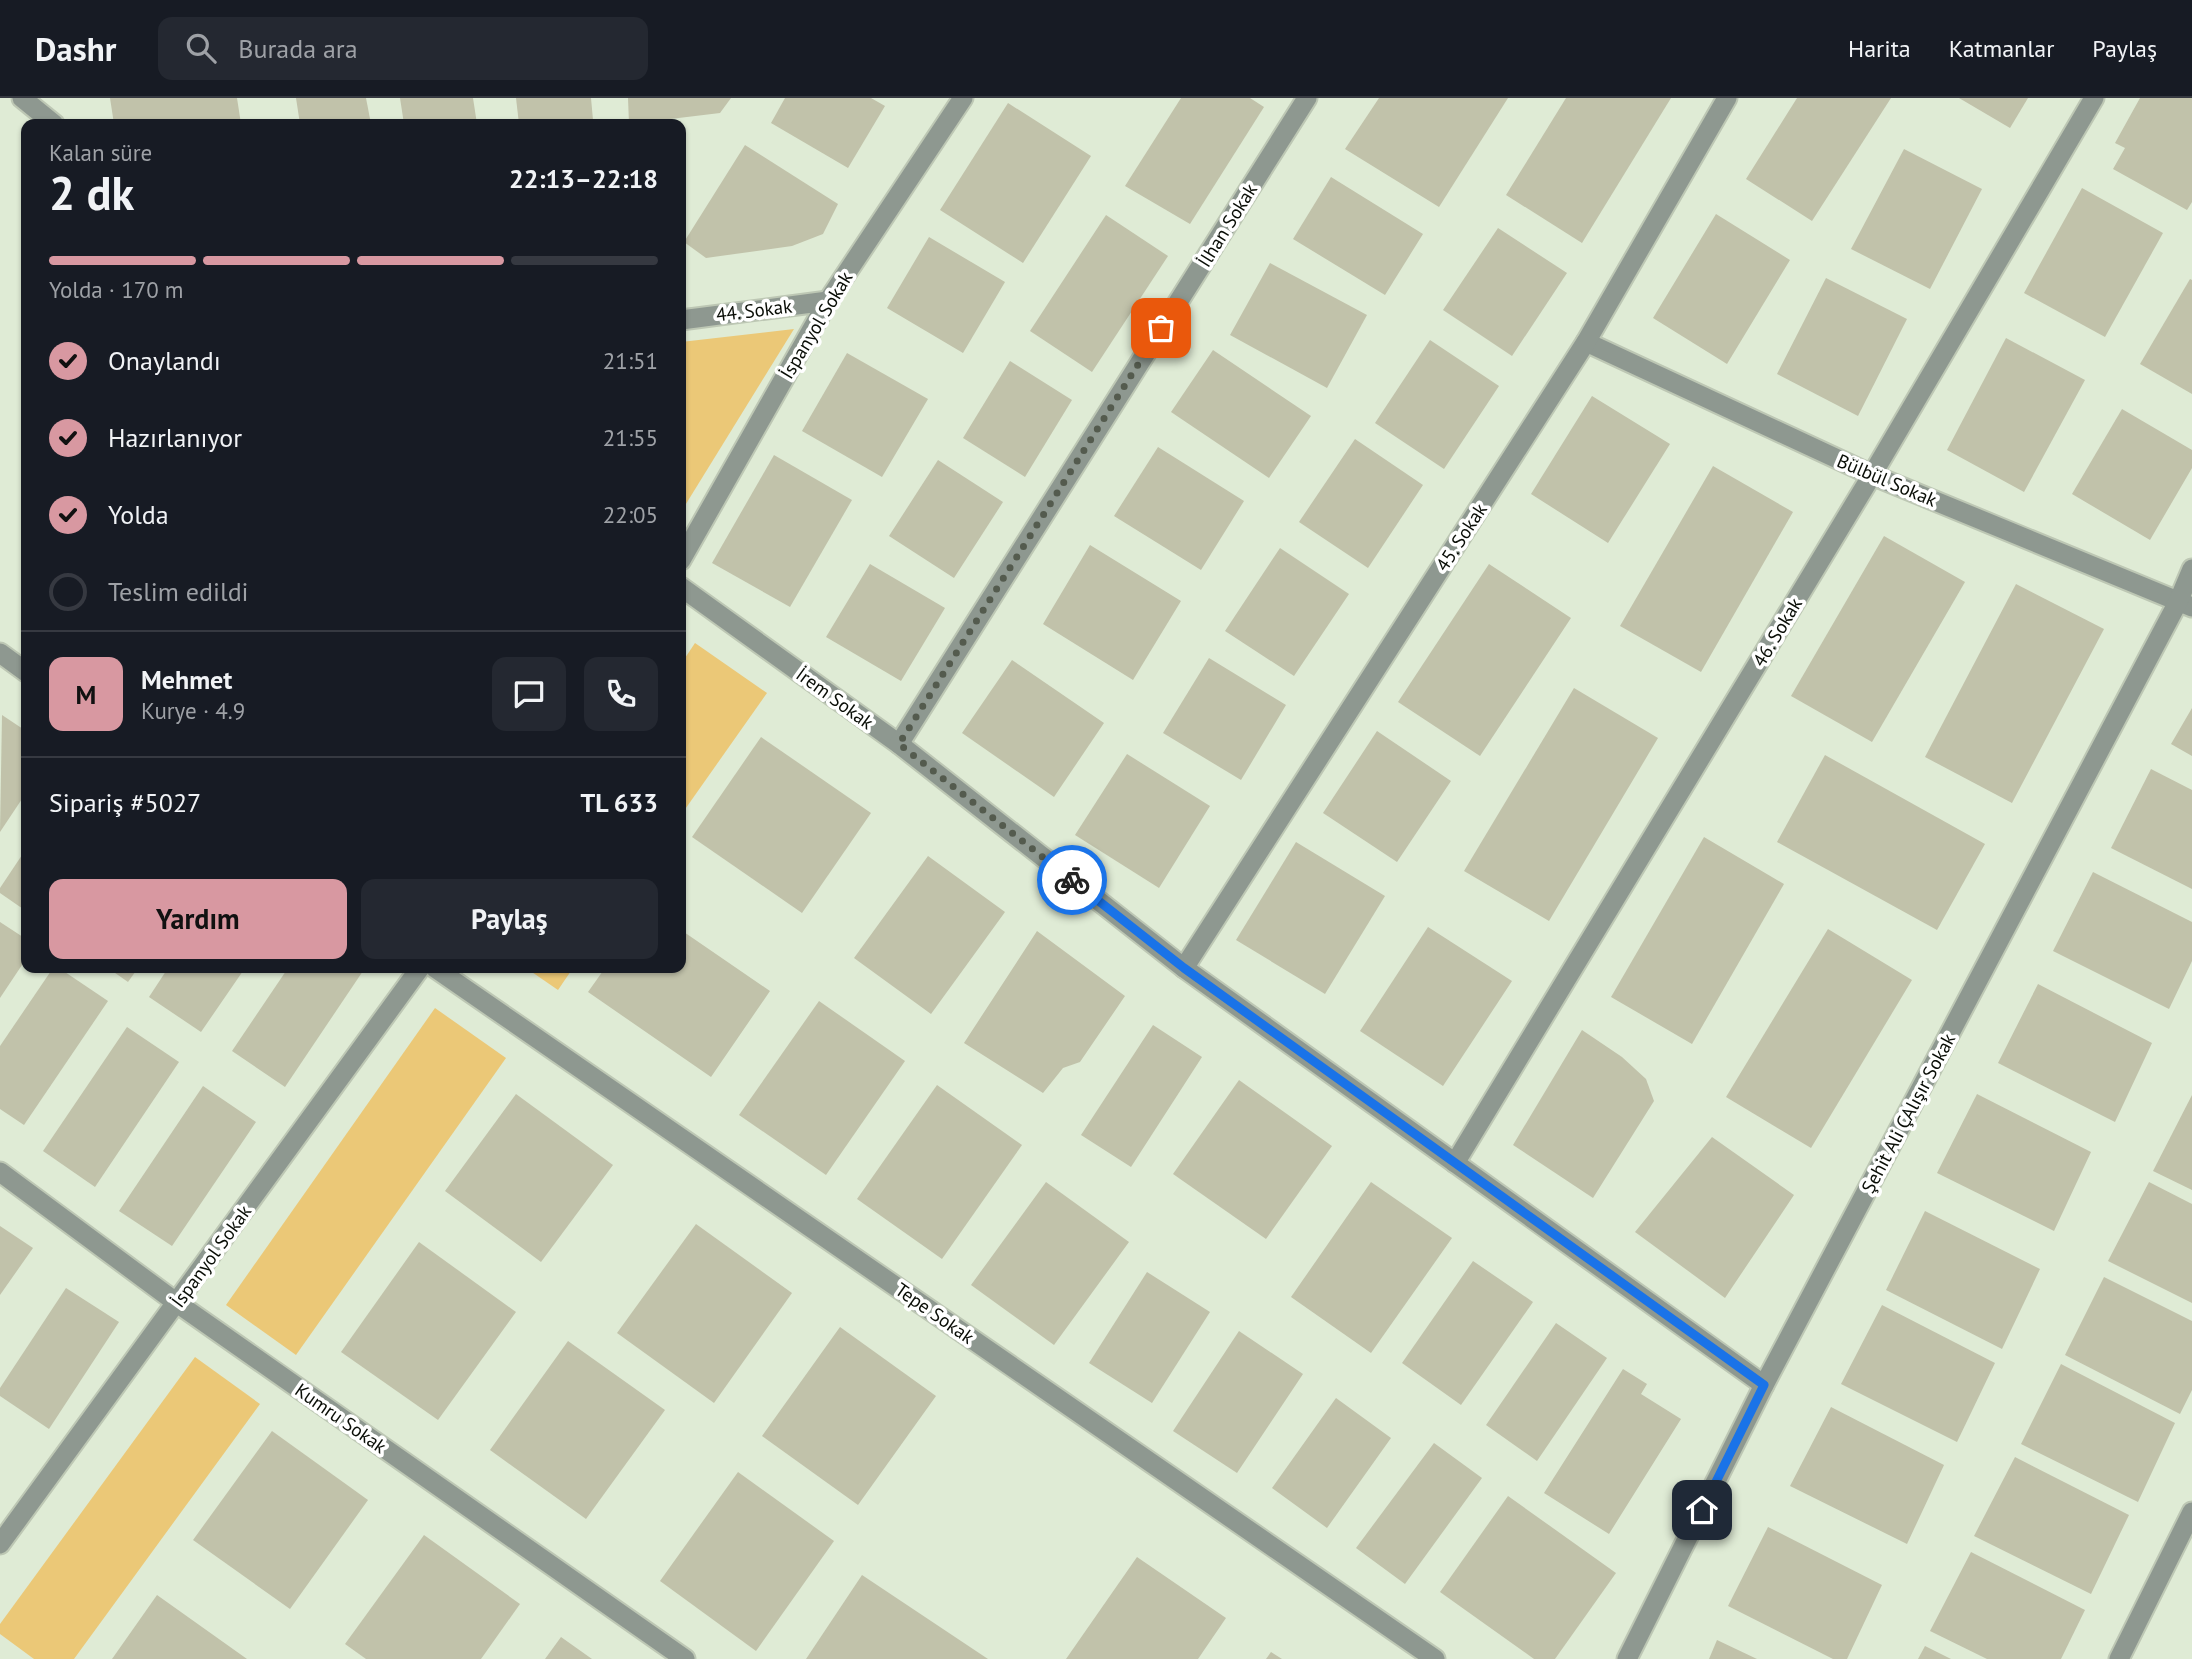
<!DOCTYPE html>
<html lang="tr">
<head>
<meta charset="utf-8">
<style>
  :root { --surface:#171b24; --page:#242831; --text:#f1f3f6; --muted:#9ea1a6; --line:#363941; --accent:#d898a1 }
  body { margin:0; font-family:"PT Sans",sans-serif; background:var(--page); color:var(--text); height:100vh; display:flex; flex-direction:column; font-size:26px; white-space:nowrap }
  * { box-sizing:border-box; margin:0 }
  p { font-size:23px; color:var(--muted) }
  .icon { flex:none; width:38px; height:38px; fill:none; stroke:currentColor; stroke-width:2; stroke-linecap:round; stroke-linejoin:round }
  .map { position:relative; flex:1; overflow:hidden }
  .panel { position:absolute; left:21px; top:21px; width:665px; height:854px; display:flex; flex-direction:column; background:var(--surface); border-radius:14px; box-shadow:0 2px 5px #0004 }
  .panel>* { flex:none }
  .pin { position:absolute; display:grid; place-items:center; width:60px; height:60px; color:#fff; margin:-30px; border-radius:14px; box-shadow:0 4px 10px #0006 }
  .courier { position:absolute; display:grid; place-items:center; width:70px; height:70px; margin:-35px; border:5px solid #1a73e8; border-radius:50%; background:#fff; color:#222; box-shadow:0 2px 9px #0007 }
  .head em { font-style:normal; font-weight:600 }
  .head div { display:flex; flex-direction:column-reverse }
  .head { display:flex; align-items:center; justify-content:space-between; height:119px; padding:0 28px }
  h1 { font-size:46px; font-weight:600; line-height:52px }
  .bar { display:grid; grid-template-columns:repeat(4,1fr); gap:10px 7px; align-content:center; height:84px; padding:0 28px }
  .bar i { height:9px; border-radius:5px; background:var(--line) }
  .bar .current { background:var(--accent) }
  .bar p { grid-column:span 4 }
  .line { display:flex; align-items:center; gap:18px; padding:0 28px; border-top:2px solid var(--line) }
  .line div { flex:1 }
  .round { display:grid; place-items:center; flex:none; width:74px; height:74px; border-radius:14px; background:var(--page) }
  ol { padding:0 28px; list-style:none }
  li { display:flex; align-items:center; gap:21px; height:77px }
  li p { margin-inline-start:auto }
  li .icon { padding:7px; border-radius:50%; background:var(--accent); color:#111; stroke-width:4 }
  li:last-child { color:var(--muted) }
  li i { width:38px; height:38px; border:4px solid var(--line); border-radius:50% }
  .primary-button { display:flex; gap:14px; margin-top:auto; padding:14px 28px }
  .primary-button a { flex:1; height:80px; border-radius:14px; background:var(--accent); color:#111; font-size:28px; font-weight:600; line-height:80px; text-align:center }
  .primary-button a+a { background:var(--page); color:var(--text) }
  header { display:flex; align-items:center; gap:42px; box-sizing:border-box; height:98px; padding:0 35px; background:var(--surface); border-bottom:2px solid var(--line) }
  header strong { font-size:33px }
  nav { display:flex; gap:38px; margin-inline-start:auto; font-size:24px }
  .search { width:490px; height:63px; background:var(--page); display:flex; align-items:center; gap:18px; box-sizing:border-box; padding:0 24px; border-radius:14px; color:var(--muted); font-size:26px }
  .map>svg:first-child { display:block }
</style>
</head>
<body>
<header>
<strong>Dashr</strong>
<div class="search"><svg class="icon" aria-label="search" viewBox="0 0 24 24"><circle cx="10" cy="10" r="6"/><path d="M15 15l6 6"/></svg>Burada ara</div>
<nav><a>Harita</a><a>Katmanlar</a><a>Paylaş</a></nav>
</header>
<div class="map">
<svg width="2192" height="1561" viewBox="0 0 2192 1561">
  <rect width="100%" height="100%" fill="#dfebd5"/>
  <g fill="#ebc877">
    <path d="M794,231L681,414V244Z"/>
    <path d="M695,545L767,595L681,717V566Z"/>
    <path d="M526,870H573L558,892Z"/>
    <path d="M435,910L506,960L296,1257L226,1207Z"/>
    <path d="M195,1259L260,1306L74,1561H34L0,1536V1526Z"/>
  </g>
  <g fill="#c1c2aa">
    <path d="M110,0H237L241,26H114Z"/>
    <path d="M296,0H366L371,26H300Z"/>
    <path d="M400,0H473L477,26H404Z"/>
    <path d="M516,0H591L593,22L551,26H519Z"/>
    <path d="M628,0H731L720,15L629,26Z"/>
    <path d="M785,0H871L885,8L848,70L771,25Z"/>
    <path d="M1181,0H1250L1264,9L1190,126L1125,88Z"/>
    <path d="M1379,0H1508L1439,109L1345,51Z"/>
    <path d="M1566,0H1671L1582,145L1506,97Z"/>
    <path d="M1797,0H1891L1812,123L1746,81Z"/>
    <path d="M1959,0H2028L2010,30Z"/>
    <path d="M2140,0H2192V104L2187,112L2113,71L2125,50L2115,45Z"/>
    <path d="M1008,5L1091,58L1023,165L940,112Z"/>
    <path d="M745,47L838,106L823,136L792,148L706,160L684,144Z"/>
    <path d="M1904,51L1982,91L1930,191L1851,151Z"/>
    <path d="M1331,79L1423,136L1385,197L1293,141Z"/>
    <path d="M2082,90L2163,135L2105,239L2024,195Z"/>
    <path d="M1716,116L1790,162L1727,266L1653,220Z"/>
    <path d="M1106,117L1168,158L1092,274L1030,233Z"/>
    <path d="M1498,130L1567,175L1512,258L1443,212Z"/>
    <path d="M929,139L1005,184L963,255L887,210Z"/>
    <path d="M1270,165L1367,217L1327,290L1230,237Z"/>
    <path d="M1826,180L1907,221L1858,318L1777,276Z"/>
    <path d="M2190,181L2192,182V296L2140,266Z"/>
    <path d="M2006,240L2085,282L2024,394L1947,352Z"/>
    <path d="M1430,242L1499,288L1444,371L1375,325Z"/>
    <path d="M1213,252L1311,318L1269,380L1171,314Z"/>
    <path d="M847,255L928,301L882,379L802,333Z"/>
    <path d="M1010,263L1072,302L1025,379L963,340Z"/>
    <path d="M1592,298L1670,346L1608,445L1531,396Z"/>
    <path d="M2122,311L2192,352V370L2150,442L2072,396Z"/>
    <path d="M1355,341L1423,387L1368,470L1299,424Z"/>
    <path d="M1158,349L1244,403L1201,472L1114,418Z"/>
    <path d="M774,357L852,402L790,509L712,465Z"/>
    <path d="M938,362L1003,404L954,480L889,438Z"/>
    <path d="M1713,368L1793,414L1701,574L1620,528Z"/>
    <path d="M1884,438L1965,484L1872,644L1791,598Z"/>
    <path d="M1090,447L1181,503L1133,582L1043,526Z"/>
    <path d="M1280,450L1349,496L1294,578L1225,533Z"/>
    <path d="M870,466L945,510L901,583L826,539Z"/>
    <path d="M1489,466L1571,520L1480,658L1398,604Z"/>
    <path d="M2016,486L2104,531L2012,705L1925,659Z"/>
    <path d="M1209,560L1286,607L1241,682L1163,635Z"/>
    <path d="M1012,562L1104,625L1054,699L962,635Z"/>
    <path d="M1574,590L1658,640L1549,823L1464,773Z"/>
    <path d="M2192,610V658L2171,646Z"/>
    <path d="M2,617L26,633V695L0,734Z"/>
    <path d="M1377,633L1451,683L1397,764L1323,715Z"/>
    <path d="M761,639L871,715L802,815L692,739Z"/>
    <path d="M1127,656L1210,708L1159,790L1075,737Z"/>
    <path d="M1825,657L1985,746L1937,832L1777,744Z"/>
    <path d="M2151,671L2192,692V791L2111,750Z"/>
    <path d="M1704,739L1784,786L1692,946L1611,899Z"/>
    <path d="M1296,744L1385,798L1325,896L1236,842Z"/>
    <path d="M26,751V813L0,795V790Z"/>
    <path d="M928,758L1005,814L931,916L854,860Z"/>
    <path d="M2093,774L2192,824V863L2169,911L2053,853Z"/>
    <path d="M0,824L26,841V861L0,900Z"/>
    <path d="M1428,829L1512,883L1443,988L1360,933Z"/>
    <path d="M1828,831L1912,882L1811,1050L1726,999Z"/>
    <path d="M681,832L770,893L711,979L588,894L605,870H681Z"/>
    <path d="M1037,833L1125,898L1080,964L1063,970L1043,995L964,945Z"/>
    <path d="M53,870H59L108,903L24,1027L0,1011V948Z"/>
    <path d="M108,870H138L128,884Z"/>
    <path d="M168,870H245L201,934L149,899Z"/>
    <path d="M288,870H365L285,989L232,953Z"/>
    <path d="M2038,886L2152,945L2115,1024L1998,965Z"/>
    <path d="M819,903L905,963L826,1077L739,1017Z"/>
    <path d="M1153,927L1202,959L1131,1069L1081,1037Z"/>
    <path d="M127,929L179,964L95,1089L43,1053Z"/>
    <path d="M1582,932L1622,959L1646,981L1654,1003L1593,1100L1513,1047Z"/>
    <path d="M1239,982L1332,1048L1266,1141L1173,1076Z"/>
    <path d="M937,987L1022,1047L942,1161L857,1101Z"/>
    <path d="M203,988L256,1024L172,1148L119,1113Z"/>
    <path d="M516,996L613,1067L541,1164L445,1093Z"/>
    <path d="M1977,996L2091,1054L2054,1133L1937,1075Z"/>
    <path d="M2192,997V1092L2153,1073Z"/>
    <path d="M1712,1039L1794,1097L1725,1200L1635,1134Z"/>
    <path d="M1046,1084L1129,1144L1054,1247L971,1187Z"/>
    <path d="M1371,1084L1452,1140L1371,1255L1291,1199Z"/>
    <path d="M2149,1084L2192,1106V1205L2108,1163Z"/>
    <path d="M1925,1113L2040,1171L2002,1251L1886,1192Z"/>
    <path d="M696,1126L792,1195L714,1305L617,1235Z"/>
    <path d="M0,1128L33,1150L0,1197Z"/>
    <path d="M419,1144L516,1214L438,1322L341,1254Z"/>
    <path d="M1473,1163L1533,1204L1461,1307L1402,1265Z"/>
    <path d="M1147,1174L1210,1214L1152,1305L1089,1265Z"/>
    <path d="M2104,1179L2192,1223V1292L2180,1316L2065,1257Z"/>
    <path d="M66,1190L119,1224L49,1331L0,1298V1290Z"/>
    <path d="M1882,1207L1995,1265L1957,1344L1841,1286Z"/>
    <path d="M1556,1225L1607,1260L1537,1363L1486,1327Z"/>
    <path d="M840,1229L936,1298L858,1407L762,1338Z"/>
    <path d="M1239,1233L1303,1276L1237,1375L1173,1333Z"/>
    <path d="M568,1243L665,1312L586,1421L490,1352Z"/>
    <path d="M2061,1266L2175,1325L2138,1404L2021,1346Z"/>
    <path d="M1623,1271L1647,1286L1641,1296L1681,1321L1609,1436L1544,1395Z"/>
    <path d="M1336,1300L1391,1340L1327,1430L1272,1390Z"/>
    <path d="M1831,1309L1944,1367L1907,1446L1790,1388Z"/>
    <path d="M272,1333L368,1402L290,1511L193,1442Z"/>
    <path d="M1434,1345L1482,1380L1405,1486L1356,1450Z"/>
    <path d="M2015,1359L2129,1417L2091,1496L1974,1438Z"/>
    <path d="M738,1374L834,1443L756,1553L660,1483Z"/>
    <path d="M1508,1398L1616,1475L1555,1561H1534L1440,1494Z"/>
    <path d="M1768,1429L1882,1487L1847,1561H1833L1728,1508Z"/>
    <path d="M424,1437L520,1506L481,1561H366L345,1546Z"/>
    <path d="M1971,1454L2085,1512L2061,1561H1987L1930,1533Z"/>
    <path d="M1137,1459L1226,1520L1198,1561H1066Z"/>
    <path d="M862,1477L988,1561H806Z"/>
    <path d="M157,1497L247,1561H112Z"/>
    <path d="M561,1539L592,1561H545Z"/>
    <path d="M1717,1542L1757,1561H1709Z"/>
    <path d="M1925,1548L1951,1561H1918Z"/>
    <path d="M1271,1554L1282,1561H1266Z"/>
  </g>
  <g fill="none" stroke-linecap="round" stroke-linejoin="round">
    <g stroke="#bdc7b4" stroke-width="23">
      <g id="minor">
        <path d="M22,0L54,26"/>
        <path d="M681,222L828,203"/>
        <path d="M1586,244L1872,377L2192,509"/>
        <path d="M681,462L828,203L963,0"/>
        <path d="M681,489L899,646L1184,870L1764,1287"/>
        <path d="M0,555L26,574"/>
        <path d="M899,646L1307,0"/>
        <path d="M435,870L1435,1561"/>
        <path d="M1184,870L1586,244L1727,0"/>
        <path d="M1455,1065L1872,377L2094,0"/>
        <path d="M0,1074L177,1205L685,1561"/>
        <path d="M0,1446L420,870"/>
        <path d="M1627,1561L1764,1287L2178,504L2192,471"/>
        <path d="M2119,1561L2192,1414"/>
      </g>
    </g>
    <use href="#minor" stroke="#8e9890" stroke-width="19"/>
  </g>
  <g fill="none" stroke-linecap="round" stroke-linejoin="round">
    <path stroke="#545b4e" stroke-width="7" stroke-dasharray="0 12.6" d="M1072,782L899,646L1161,230"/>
    <path stroke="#1a73e8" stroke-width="9" d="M1072,782L1184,870L1764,1287L1702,1412"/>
  </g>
  <g text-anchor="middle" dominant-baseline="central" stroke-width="7" stroke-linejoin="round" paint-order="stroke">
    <g font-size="19" fill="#090d06" stroke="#fff">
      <text transform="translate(1227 127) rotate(-58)">İlhan Sokak</text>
      <text transform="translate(754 212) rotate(-7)">44. Sokak</text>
      <text transform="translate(816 227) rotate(-59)">İspanyol Sokak</text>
      <text transform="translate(1887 382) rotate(23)">Bülbül Sokak</text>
      <text transform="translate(1461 439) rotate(-57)">45. Sokak</text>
      <text transform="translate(1777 534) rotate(-59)">46. Sokak</text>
      <text transform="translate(835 600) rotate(36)">İrem Sokak</text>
      <text transform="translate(1908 1015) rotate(-62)">Şehit Ali ÇAlışır Sokak</text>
      <text transform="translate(211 1158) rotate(-54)">İspanyol Sokak</text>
      <text transform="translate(935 1215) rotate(35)">Tepe Sokak</text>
      <text transform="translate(341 1320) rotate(35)">Kumru Sokak</text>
    </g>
  </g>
</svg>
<div class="pin" style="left:1161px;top:230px;background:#ea580c"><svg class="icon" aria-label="bag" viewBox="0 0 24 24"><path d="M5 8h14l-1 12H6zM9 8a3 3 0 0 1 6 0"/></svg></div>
<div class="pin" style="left:1702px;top:1412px;background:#1f2937"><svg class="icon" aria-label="home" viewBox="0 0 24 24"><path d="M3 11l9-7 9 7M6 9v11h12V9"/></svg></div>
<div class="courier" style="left:1072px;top:782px"><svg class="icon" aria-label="bike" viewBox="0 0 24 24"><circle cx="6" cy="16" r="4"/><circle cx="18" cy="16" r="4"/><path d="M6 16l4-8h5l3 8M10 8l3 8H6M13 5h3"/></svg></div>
<section class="panel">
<div class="head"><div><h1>2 dk</h1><p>Kalan süre</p></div><em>22:13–22:18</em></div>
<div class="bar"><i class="current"></i><i class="current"></i><i class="current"></i><i></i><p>Yolda · 170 m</p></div>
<ol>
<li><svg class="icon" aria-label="check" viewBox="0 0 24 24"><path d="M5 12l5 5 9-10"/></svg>Onaylandı<p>21:51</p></li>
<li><svg class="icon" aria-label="check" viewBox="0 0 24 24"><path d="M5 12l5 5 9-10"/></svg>Hazırlanıyor<p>21:55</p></li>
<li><svg class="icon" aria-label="check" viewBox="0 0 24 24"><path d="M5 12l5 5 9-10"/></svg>Yolda<p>22:05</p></li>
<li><i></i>Teslim edildi</li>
</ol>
<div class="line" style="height:126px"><b class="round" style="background:var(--accent);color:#111">M</b><div><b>Mehmet</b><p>Kurye · 4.9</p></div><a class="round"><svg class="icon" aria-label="chat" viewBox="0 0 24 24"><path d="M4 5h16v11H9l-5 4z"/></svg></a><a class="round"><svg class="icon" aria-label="phone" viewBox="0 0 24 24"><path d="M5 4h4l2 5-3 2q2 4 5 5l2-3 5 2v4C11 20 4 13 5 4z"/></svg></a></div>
<div class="line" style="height:91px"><div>Sipariş #5027</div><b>TL 633</b></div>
<div class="primary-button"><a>Yardım</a><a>Paylaş</a></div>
</section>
</div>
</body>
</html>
